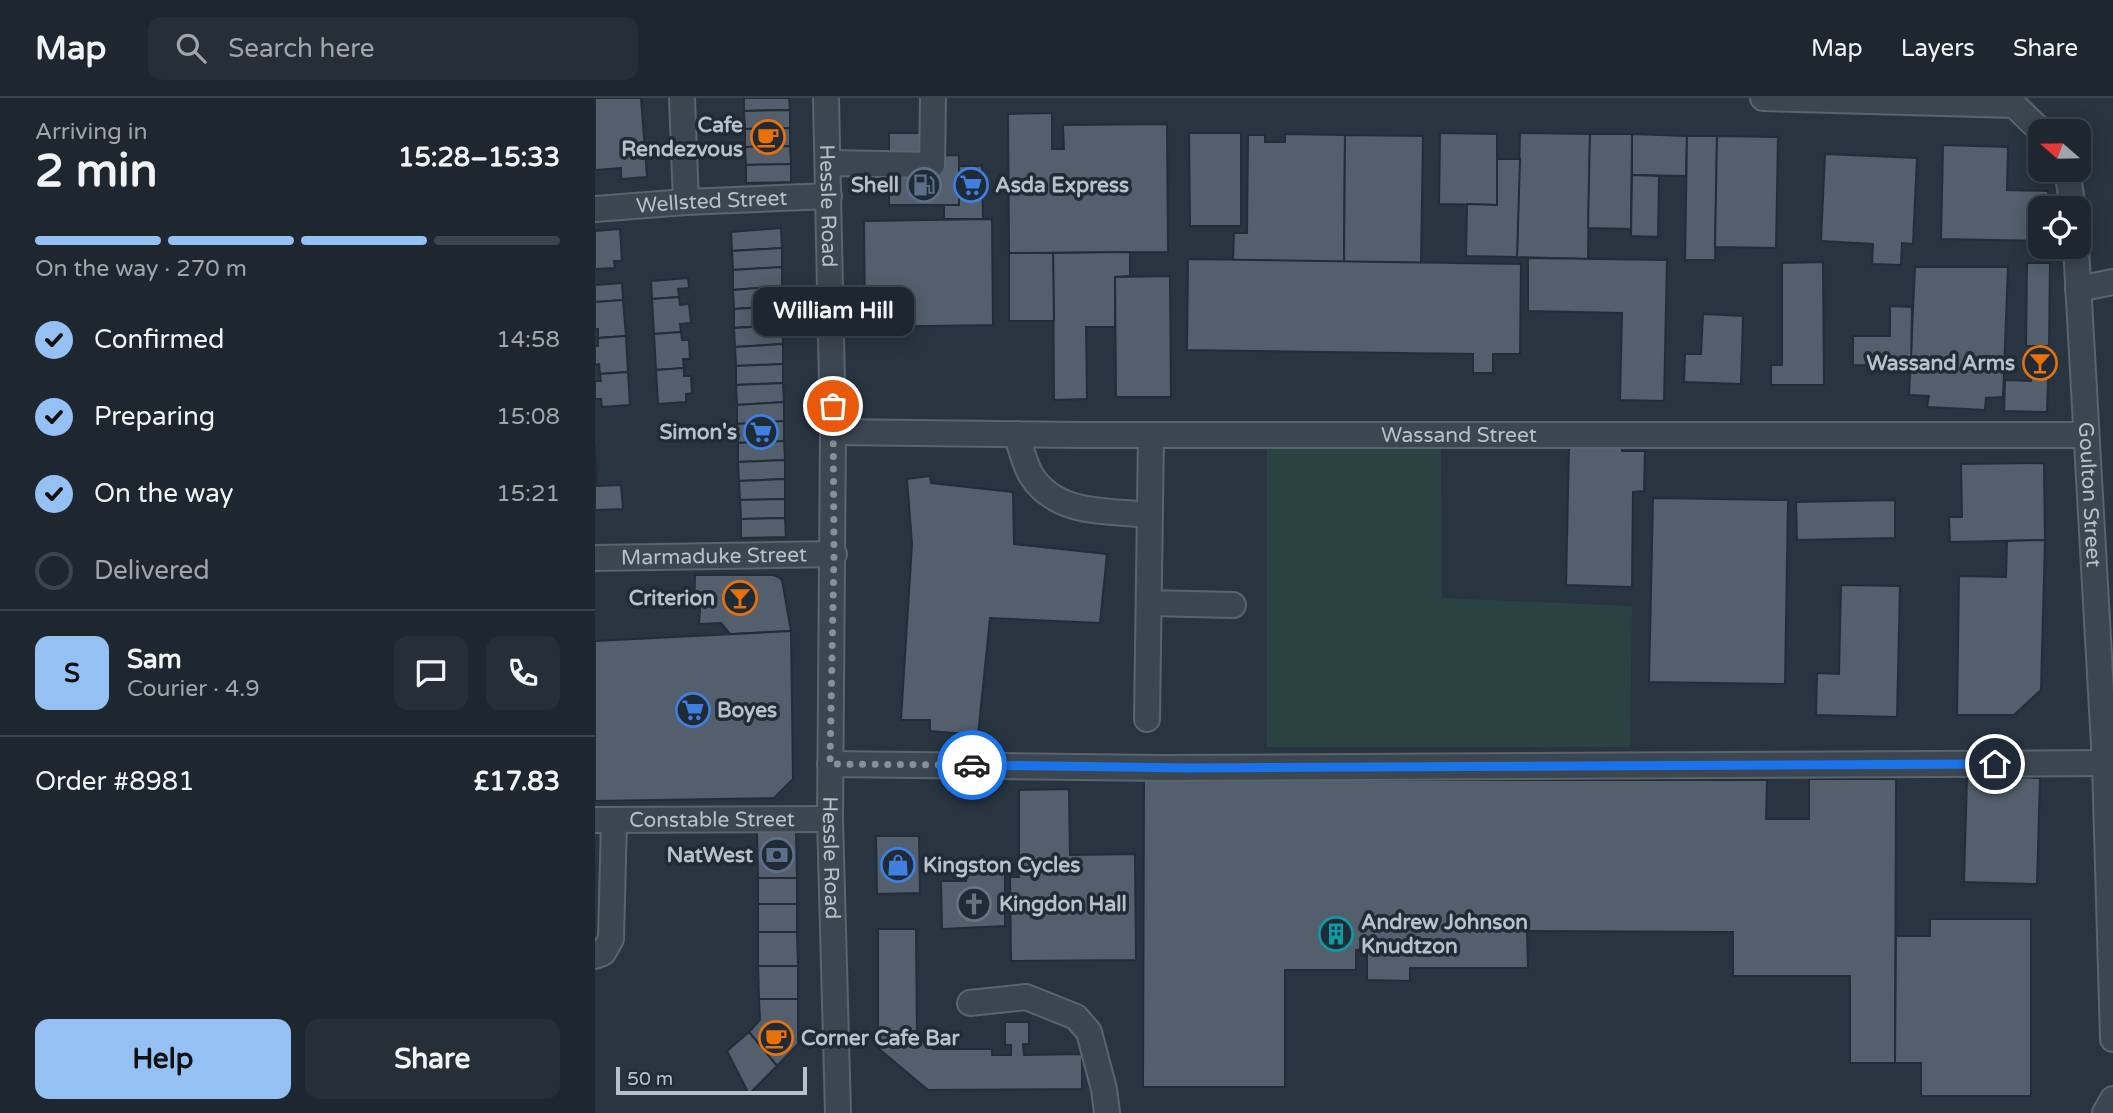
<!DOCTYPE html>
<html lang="en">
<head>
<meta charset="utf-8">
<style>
  :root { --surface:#1e2730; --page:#262f38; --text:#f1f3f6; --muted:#a1a5ab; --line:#3c444c; --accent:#95c0f3 }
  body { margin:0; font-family:"Varela Round",sans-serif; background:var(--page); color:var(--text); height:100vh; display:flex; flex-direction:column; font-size:26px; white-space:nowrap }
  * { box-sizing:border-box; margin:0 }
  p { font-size:23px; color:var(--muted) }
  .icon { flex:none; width:38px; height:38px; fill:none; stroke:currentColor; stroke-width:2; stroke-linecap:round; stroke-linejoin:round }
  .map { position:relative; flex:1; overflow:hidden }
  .sheet { display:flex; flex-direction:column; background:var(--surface); width:595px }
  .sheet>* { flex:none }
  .needle { width:46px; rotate:290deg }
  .tools { position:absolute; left:1433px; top:21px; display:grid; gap:14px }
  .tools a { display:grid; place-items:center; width:63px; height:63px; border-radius:14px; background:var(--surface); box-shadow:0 4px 18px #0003,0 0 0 2px var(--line); font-size:35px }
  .scale { position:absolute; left:21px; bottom:18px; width:191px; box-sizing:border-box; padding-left:7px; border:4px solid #b8c1ca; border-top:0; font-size:19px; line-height:24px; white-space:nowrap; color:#b8c1ca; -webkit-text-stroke:5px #202b36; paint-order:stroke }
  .pin { position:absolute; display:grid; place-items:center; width:60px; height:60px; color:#fff; margin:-30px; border:4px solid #fff; border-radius:50%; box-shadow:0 2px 7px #0007 }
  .courier { position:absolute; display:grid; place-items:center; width:70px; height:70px; margin:-35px; border:5px solid #1a73e8; border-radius:50%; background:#fff; color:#222; box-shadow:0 2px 9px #0007 }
  .bubble { position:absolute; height:49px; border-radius:14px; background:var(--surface); box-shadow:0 4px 18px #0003,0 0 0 2px var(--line); font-size:23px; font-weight:700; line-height:49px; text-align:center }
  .headline em { font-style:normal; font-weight:700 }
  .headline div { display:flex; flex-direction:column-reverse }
  .headline { display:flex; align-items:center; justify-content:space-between; height:119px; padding:0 35px }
  h1 { font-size:46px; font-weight:700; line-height:52px }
  .bar { display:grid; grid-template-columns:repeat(4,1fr); gap:10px 7px; align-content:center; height:84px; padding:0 35px }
  .bar i { height:9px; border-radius:5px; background:var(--line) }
  .bar .current { background:var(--accent) }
  .bar p { grid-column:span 4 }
  .line { display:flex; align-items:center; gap:18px; padding:0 35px; border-top:2px solid var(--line) }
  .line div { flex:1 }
  .round { display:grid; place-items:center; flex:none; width:74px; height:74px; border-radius:14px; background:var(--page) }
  ol { padding:0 35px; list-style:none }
  li { display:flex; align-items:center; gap:21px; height:77px }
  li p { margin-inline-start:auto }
  li .icon { padding:7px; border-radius:50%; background:var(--accent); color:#111; stroke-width:4 }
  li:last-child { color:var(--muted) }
  li i { width:38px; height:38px; border:4px solid var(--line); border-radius:50% }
  .button { display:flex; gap:14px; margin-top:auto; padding:14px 35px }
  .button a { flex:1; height:80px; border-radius:14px; background:var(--accent); color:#111; font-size:28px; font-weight:700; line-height:80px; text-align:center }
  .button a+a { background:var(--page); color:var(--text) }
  header { display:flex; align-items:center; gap:42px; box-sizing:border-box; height:98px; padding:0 35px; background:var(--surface); border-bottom:2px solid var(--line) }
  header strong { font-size:33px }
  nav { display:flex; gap:38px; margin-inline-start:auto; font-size:24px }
  .search { width:490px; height:63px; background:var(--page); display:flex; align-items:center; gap:18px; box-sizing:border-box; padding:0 24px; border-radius:14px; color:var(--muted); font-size:26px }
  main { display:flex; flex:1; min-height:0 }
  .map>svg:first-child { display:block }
</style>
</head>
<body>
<header>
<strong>Map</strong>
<div class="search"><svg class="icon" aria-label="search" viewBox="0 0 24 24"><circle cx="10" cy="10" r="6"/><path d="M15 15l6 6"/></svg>Search here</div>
<nav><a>Map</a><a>Layers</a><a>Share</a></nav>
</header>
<main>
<section class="sheet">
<div class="headline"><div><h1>2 min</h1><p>Arriving in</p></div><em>15:28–15:33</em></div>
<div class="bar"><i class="current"></i><i class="current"></i><i class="current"></i><i></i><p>On the way · 270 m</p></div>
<ol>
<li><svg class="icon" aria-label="check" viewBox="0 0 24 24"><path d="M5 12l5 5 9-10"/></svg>Confirmed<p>14:58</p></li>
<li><svg class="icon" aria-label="check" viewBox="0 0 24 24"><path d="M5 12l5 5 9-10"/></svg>Preparing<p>15:08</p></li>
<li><svg class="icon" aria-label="check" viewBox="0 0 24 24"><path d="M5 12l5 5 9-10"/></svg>On the way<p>15:21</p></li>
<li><i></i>Delivered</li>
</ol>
<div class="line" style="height:126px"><b class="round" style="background:var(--accent);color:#111">S</b><div><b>Sam</b><p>Courier · 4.9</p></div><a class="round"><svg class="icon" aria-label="chat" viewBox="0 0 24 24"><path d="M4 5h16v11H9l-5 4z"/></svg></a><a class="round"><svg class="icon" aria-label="phone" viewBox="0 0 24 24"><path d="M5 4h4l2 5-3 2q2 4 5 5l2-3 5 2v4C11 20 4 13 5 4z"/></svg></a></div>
<div class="line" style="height:91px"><div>Order #8981</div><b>£17.83</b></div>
<div class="button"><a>Help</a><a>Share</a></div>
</section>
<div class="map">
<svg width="1518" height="1015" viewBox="0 0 1518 1015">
  <rect width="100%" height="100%" fill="#283440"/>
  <path fill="#2b4242" d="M846,348L847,500L1037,508L1035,649H672V349Z"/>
  <g fill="#535f6d" stroke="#222d37" stroke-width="2">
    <path d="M0,0H46L52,79L26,81V70L0,72Z"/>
    <path d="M149,0H194L195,12L149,13Z"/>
    <path d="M195,12V30L150,31L149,13Z"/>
    <path d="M457,15V51H469L468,27L572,26L573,154L414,155L413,16Z"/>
    <path d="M195,30V48L150,49V31Z"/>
    <path d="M294,35H331V58L364,57V107H294Z"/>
    <path d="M594,35H646V128H595Z"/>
    <path d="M845,35L902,36V107L844,106Z"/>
    <path d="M925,35L995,36L993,161L922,159Z"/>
    <path d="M690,36L750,37L749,164L638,162L639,135H652L653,37H670V44H690Z"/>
    <path d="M995,36H1037L1036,131L993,130Z"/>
    <path d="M1037,36L1092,38L1091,78L1037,77Z"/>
    <path d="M750,37L828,38L826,165L749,164Z"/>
    <path d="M1092,38H1122L1120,162H1090Z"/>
    <path d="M1122,38L1183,39L1181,150L1120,149Z"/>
    <path d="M1348,47L1413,49L1412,92L1453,93V110H1446V143L1346,141Z"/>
    <path d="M195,48L196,66L151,67L150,49Z"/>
    <path d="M1230,56L1322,60L1318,146L1307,145L1306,167L1277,166L1278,146L1226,143Z"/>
    <path d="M902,61H925L922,159L871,158L872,106L902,107Z"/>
    <path d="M196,66V84L151,85V67Z"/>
    <path d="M364,68H387L388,121H349V107H364Z"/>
    <path d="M1037,77L1064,78L1063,139L1036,138Z"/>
    <path d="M397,121L398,227L270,229L269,123Z"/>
    <path d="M186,130L187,150L137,153L136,134Z"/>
    <path d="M25,131L27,163H19L20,170L0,171V133Z"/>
    <path d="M187,150V169L138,172L137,153Z"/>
    <path d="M535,154V178L520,179V229H491L492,301L459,302L458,155Z"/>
    <path d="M414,155H458L459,223H414Z"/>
    <path d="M933,160L1072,162L1069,303L1025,302L1027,215L933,213Z"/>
    <path d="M593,161L926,166L925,256H898V275H878V256L592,252Z"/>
    <path d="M1228,164L1229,287H1176V267H1187V165Z"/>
    <path d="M1432,165H1455L1454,248H1431Z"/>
    <path d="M187,169V188L138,192V172Z"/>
    <path d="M1320,169H1413L1408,299L1391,300L1390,312L1332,309L1334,298L1314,297Z"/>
    <path d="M575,178L576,299H521L520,179Z"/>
    <path d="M93,180L94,190L83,191L84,199L57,201L56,183Z"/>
    <path d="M27,185L28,202L0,204V187Z"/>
    <path d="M187,188V208L139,211L138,192Z"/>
    <path d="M84,199L85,207L94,206L96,225L85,226L86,234L59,236L57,201Z"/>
    <path d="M28,202L31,238L3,240V231H0V204Z"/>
    <path d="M187,208V227L139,230V211Z"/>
    <path d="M1295,208L1317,209L1316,268L1258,267V238H1295Z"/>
    <path d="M1108,216L1148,218L1146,286L1089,284L1090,256H1106Z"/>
    <path d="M187,227L188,246L140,249L139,230Z"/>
    <path d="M86,234L87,242H94L95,261H88L89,270L61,272L59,236Z"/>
    <path d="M31,238L33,274L5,276L4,266L0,267V248H3V240Z"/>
    <path d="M188,246V266L141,268L140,249Z"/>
    <path d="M1437,248H1454L1452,314L1409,313L1410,282L1436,283Z"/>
    <path d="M188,266V285L141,287V268Z"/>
    <path d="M89,270V278H96L97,295L91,296V304L63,306L61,272Z"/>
    <path d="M33,274L35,307L7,309L6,301H0V283H6L5,276Z"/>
    <path d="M188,285L189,304L142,307L141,287Z"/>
    <path d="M189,304V323L142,326V307Z"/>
    <path d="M189,323V343L143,345L142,326Z"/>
    <path d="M189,343L190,362L143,364V345Z"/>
    <path d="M0,347L2,388L26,387L28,411L0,412Z"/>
    <path d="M974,348H1027V353H1050L1049,393L1038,394L1037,489L971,487Z"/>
    <path d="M190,362V381L144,383L143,364Z"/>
    <path d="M1449,365L1450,442L1355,444L1354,419H1367L1366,366Z"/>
    <path d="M335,378L336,385L418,394L419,446L512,456L505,525L395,520L383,637L335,633V622H306L317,446L312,381Z"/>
    <path d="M190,381V401L145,402L144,383Z"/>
    <path d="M1058,400L1193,402L1190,586L1054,584Z"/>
    <path d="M190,401V420L146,421L145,402Z"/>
    <path d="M1300,402V440L1202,442L1201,404Z"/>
    <path d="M190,420L191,439L146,440V421Z"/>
    <path d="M1450,442L1446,592L1419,617H1362L1364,478L1411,479L1412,443Z"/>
    <path d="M100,477H178L183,479L187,482L196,533L135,536L126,525L104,526L105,511H99Z"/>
    <path d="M1246,487L1305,488L1302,619L1221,617L1222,575L1244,576Z"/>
    <path d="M196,533L198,681L179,700L0,703V543Z"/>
    <path d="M1372,678L1445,680L1442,786L1369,784Z"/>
    <path d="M1214,681H1301L1300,965H1255V878H1138V834L932,833L933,870H815V883L772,882V851L761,852V872H690V989H548L549,682H1172L1171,721H1214Z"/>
    <path d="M474,691L475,757L540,756L541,862L416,863L415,779H424V692Z"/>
    <path d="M162,734H201L202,780H163Z"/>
    <path d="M281,738H324L325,795L282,796Z"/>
    <path d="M410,761V828L347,831L346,783H371L370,762Z"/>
    <rect x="163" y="780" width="39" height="26"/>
    <rect x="163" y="806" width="39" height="28"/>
    <path d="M1335,821H1436V998H1326V965H1300L1301,838H1335Z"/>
    <path d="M283,831H321L322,939L338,951H397V957H416V947H410V924H434V946H428L429,957L487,956V991L333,992L283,950Z"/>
    <path d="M163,834H202L203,868H163Z"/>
    <path d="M163,868H203V901H164Z"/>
    <path d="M164,901H203V946L182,968L154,934L165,922Z"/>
    <path d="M154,934L182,968L154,996L132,953Z"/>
  </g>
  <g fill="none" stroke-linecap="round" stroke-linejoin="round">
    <g stroke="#59646d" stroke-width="28">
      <g id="minor">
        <path d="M87,0L91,104"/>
        <path id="s1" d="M231,0L238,334L235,721L243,1015"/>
        <path d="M1168,0L1419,7L1446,33"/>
        <path d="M234,65L337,67L338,0"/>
        <path d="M1472,72L1478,110"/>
        <path id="s2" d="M0,111L91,104L234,98"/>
        <path id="s3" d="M1481,149L1510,665L1518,941"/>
        <path d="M1483,191L1518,184"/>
        <path id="s4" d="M238,334L486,337H1490"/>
        <path d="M421,336C426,349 429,365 436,377C462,418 511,412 555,417"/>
        <path id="s5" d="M0,460L239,456"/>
        <path d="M554,505L638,507"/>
        <path d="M552,621L556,337"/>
        <path d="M235,666L566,670L1510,665"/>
        <path id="s6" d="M0,722L235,721"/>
        <path d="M0,858L8,855L16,841L19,722"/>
        <path d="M375,905L431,899L481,919L494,934L509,991L512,1015"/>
        <path d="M1510,1015L1518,1001"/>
      </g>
    </g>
    <use href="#minor" stroke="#3c4650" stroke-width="24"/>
  </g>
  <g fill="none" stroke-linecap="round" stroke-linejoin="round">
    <path stroke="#86909a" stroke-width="7" stroke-dasharray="0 12.6" d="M238,308L239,456L235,666L377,667"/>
    <path stroke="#1a73e8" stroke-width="9" d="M377,667L593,670L1400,666"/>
  </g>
  <defs>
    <g id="cafe-ring" transform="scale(1.75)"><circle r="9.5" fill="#202b36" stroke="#e8710a" stroke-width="1.5"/><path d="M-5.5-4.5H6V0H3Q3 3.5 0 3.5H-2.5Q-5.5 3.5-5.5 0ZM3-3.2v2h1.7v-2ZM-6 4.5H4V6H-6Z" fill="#e8710a"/></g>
    <g id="fuel-ring" transform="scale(1.75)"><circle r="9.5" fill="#202b36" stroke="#5c6f8a" stroke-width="1.5"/><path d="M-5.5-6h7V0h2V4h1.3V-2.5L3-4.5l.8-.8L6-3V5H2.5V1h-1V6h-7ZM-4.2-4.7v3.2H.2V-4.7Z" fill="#5c6f8a"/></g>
    <g id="supermarket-ring" transform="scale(1.75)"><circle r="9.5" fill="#202b36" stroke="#3f7fe0" stroke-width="1.5"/><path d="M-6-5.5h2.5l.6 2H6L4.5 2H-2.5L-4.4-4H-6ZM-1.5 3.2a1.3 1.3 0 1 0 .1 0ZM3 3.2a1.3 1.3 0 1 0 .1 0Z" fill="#3f7fe0"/></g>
    <g id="bar-ring" transform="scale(1.75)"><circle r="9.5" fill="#202b36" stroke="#e8710a" stroke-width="1.5"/><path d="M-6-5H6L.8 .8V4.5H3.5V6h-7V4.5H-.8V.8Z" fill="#e8710a"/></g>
    <g id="bank-ring" transform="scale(1.75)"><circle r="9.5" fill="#202b36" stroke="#5c6f8a" stroke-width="1.5"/><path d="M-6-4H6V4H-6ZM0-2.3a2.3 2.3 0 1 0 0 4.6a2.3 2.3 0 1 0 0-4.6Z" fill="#5c6f8a"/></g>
    <g id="shop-ring" transform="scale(1.75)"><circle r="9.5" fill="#202b36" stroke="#3f7fe0" stroke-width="1.5"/><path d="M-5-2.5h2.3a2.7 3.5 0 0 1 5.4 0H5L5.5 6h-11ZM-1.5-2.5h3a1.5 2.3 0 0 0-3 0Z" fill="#3f7fe0"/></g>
    <g id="church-ring" transform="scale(1.75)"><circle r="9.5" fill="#202b36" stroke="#6b7280" stroke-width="1.5"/><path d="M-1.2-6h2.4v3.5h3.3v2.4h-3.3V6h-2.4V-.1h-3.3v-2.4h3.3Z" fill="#6b7280"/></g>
    <g id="building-ring" transform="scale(1.75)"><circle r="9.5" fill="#202b36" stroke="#0f9aa8" stroke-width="1.5"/><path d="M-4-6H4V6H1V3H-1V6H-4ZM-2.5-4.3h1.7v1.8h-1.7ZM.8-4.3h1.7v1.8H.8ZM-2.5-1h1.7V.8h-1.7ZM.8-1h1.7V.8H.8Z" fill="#0f9aa8"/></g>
  </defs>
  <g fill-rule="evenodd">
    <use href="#cafe-ring" x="173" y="39"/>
    <use href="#fuel-ring" x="329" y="87"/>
    <use href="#supermarket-ring" x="376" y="87"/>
    <use href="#bar-ring" x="1445" y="265"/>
    <use href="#supermarket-ring" x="166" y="334"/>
    <use href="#bar-ring" x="145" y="500"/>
    <use href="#supermarket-ring" x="98" y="612"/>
    <use href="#bank-ring" x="182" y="757"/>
    <use href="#shop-ring" x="303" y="767"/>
    <use href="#church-ring" x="379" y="806"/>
    <use href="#building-ring" x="741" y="836"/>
    <use href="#cafe-ring" x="181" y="940"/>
  </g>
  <g text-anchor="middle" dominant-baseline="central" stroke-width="7" stroke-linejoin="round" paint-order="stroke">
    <g font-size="21" font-weight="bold" fill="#b8c1ca" stroke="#202b36" text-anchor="end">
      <text x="148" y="27">Cafe<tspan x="148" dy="24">Rendezvous</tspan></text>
      <text x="304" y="87">Shell</text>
      <text x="400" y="87" text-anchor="start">Asda Express</text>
      <text x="1420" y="265">Wassand Arms</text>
      <text x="142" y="334">Simon's</text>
      <text x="120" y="500">Criterion</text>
      <text x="122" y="612" text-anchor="start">Boyes</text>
      <text x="158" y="757">NatWest</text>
      <text x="328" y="767" text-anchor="start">Kingston Cycles</text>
      <text x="404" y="806" text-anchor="start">Kingdon Hall</text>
      <text x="766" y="824" text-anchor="start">Andrew Johnson<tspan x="766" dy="24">Knudtzon</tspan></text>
      <text x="206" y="940" text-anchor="start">Corner Cafe Bar</text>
    </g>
    <g font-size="21" fill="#b8c1ca" stroke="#202b36">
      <text stroke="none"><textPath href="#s2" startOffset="117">Wellsted Street</textPath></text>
      <text stroke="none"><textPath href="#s1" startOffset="108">Hessle Road</textPath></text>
      <text stroke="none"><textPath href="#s4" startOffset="626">Wassand Street</textPath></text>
      <text stroke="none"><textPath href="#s3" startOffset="248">Goulton Street</textPath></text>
      <text stroke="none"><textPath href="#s5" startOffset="119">Marmaduke Street</textPath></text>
      <text stroke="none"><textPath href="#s6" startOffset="117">Constable Street</textPath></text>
      <text stroke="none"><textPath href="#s1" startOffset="760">Hessle Road</textPath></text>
    </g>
  </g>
</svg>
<div class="tools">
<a><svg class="needle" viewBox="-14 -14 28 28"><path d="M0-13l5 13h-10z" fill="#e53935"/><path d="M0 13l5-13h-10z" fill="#a1a5ab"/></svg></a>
<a><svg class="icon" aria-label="locate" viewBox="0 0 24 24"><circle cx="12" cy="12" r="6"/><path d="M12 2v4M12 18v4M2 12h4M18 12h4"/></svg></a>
</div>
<div class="scale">50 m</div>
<div class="pin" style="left:238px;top:308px;background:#ea580c"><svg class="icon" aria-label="bag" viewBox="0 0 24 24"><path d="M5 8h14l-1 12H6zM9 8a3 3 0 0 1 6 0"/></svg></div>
<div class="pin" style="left:1400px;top:666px;background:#1f2937"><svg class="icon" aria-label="home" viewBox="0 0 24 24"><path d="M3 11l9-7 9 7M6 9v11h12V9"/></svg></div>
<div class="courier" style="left:377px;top:667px"><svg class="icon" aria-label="car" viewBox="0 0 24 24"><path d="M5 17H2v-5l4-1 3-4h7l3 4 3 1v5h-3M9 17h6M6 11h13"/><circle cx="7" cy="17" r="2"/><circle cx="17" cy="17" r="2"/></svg></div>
<div class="bubble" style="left:158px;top:189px;width:161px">William Hill</div>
</div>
</main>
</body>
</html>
